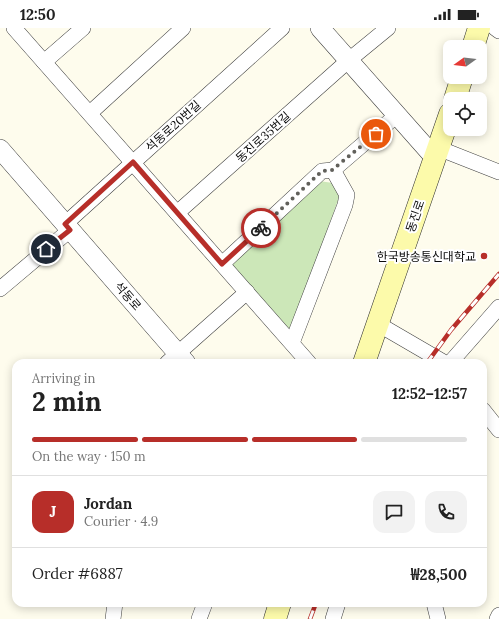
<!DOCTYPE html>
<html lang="en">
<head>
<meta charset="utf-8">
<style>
  :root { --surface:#fff; --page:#f2f2f2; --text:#222; --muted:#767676; --line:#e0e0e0; --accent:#b72e29 }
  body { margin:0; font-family:Lora,"Noto Sans KR",serif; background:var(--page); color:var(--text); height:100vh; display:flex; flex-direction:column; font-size:15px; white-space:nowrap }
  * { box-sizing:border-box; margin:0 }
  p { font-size:13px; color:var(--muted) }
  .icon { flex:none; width:22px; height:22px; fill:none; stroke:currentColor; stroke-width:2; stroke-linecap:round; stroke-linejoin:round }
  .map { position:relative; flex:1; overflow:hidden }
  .side { position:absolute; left:12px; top:331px; width:475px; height:248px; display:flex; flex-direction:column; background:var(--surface); border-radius:12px; box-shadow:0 2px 10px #0003 }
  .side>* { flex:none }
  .needle { width:26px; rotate:255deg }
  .controls { position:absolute; left:443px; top:12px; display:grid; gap:8px }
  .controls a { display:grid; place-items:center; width:44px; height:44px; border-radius:8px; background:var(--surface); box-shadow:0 2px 10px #0003; font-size:20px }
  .pin { position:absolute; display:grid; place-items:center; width:34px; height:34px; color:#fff; margin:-17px; border:2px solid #fff; border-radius:50%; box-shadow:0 1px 4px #0007 }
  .courier { position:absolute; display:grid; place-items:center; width:40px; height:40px; margin:-20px; border:3px solid #b72e29; border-radius:50%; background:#fff; color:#222; box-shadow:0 1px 5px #0007 }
  .overview em { font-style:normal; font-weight:700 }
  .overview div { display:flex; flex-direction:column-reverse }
  .overview { display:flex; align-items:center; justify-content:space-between; height:68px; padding:0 20px }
  h1 { font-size:26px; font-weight:700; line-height:30px }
  .bar { display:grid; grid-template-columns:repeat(4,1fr); gap:6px 4px; align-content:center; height:48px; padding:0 20px }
  .bar i { height:5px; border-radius:3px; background:var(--line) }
  .bar .on { background:var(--accent) }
  .bar p { grid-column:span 4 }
  .line { display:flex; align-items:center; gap:10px; padding:0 20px; border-top:1px solid var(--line) }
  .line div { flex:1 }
  .round { display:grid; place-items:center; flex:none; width:42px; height:42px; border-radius:12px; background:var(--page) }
  .status { display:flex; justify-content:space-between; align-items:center; height:28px; padding:0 20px; background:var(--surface); direction:ltr }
  .status svg { height:11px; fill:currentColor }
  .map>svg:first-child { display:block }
</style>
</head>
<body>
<div class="status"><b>12:50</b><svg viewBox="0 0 49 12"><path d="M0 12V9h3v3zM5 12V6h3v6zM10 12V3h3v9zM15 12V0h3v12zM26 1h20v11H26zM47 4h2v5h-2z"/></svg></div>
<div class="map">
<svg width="499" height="591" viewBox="0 0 499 591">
  <rect width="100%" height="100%" fill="#fefced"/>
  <path fill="#cce7b8" d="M319,153L333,155L341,164L291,303L230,235Z"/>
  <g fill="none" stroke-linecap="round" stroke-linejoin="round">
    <g stroke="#3f3f3f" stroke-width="16">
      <g id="minor">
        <path d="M14,0L309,335"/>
        <path d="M495,0L499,3"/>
        <path d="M44,34L83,0"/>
        <path d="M90,85L183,0"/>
        <path d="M438,120L499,144"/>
        <path d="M177,185L349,32L388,0"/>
        <path d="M65,196L282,0"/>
        <path d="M222,236L322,143L333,142L397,87"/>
        <path d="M0,261L70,202"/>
        <path d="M378,296L445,335"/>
        <path d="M292,315L345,177L347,167L333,142"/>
        <path d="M167,335L247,264"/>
        <path d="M450,335L499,279"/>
        <path d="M483,382L499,402"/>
        <path d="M434,575L438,591"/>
        <path d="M113,591L115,575"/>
        <path d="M199,591L205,575"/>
        <path d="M333,591L338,575"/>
        <path d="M497,591L499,587"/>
      </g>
    </g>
    <g stroke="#3f3f3f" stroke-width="20">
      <g id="tertiary">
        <path d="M320,0L435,130"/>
        <path d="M0,121L186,335"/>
      </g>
    </g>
    <g stroke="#2e2e2e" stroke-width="23">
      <g id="secondary">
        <path d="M473,19L479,0"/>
        <path d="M455,71L462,49"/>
        <path d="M364,335L450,86"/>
        <path d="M275,591L280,575"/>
      </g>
    </g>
    <use href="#minor" stroke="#fff" stroke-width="15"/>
    <use href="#tertiary" stroke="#fff" stroke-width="19"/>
    <use href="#secondary" stroke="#fcfaaa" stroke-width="22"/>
    <g stroke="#b72e29" stroke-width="4.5">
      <g id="rail">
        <path d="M427,335L451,302L499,246"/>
        <path d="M310,591L316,575"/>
      </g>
    </g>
    <use href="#rail" stroke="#fff" stroke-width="3" stroke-dasharray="9" stroke-linecap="butt"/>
  </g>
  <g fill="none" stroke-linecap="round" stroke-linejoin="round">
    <path stroke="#61605b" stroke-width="4" stroke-dasharray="0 7.2" d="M261,200L322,143L332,142L376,106"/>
    <path stroke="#b72e29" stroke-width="5" d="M46,221L70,202L65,196L133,134L222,236L261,200"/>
  </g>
  <circle fill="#b72e29" stroke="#fff" stroke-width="1.5" cx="484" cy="228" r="4"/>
  <g text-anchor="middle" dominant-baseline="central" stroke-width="4" stroke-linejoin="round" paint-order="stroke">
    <g font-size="12" fill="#0c0c0c" stroke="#fff">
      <text transform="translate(173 98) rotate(-42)">석동로20번길</text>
      <text transform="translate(263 109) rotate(-42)">동진로35번길</text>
      <text transform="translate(415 188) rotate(-71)">동진로</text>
      <text transform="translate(128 268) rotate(49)">석동로</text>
    </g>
    <g font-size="12" fill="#0c0c0c" stroke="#fff" text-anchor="end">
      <text x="476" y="228">한국방송통신대학교</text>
    </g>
  </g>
</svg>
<div class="controls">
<a><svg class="needle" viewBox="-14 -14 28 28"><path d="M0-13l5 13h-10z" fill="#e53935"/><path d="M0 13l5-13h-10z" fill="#767676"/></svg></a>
<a><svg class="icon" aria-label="locate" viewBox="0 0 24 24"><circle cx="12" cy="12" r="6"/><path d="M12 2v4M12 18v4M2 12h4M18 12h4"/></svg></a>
</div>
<div class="pin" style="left:376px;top:106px;background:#ea580c"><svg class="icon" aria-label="bag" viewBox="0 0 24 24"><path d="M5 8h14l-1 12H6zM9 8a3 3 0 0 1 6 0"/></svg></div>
<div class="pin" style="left:46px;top:221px;background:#1f2937"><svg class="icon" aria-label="home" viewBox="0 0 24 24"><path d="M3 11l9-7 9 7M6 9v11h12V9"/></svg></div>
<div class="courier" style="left:261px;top:200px"><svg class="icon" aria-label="bike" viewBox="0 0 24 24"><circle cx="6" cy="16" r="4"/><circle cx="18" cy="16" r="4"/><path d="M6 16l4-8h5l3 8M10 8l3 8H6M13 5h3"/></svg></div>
<section class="side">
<div class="overview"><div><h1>2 min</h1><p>Arriving in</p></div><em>12:52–12:57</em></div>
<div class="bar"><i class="on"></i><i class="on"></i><i class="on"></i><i></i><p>On the way · 150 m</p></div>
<div class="line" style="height:72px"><b class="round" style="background:var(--accent);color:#fff">J</b><div><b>Jordan</b><p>Courier · 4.9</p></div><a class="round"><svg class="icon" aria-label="chat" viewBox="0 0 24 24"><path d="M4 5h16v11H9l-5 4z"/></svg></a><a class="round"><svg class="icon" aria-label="phone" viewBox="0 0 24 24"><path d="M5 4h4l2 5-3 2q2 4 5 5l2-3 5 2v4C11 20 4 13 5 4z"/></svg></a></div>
<div class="line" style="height:52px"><div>Order #6887</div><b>₩28,500</b></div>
</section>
</div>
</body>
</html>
